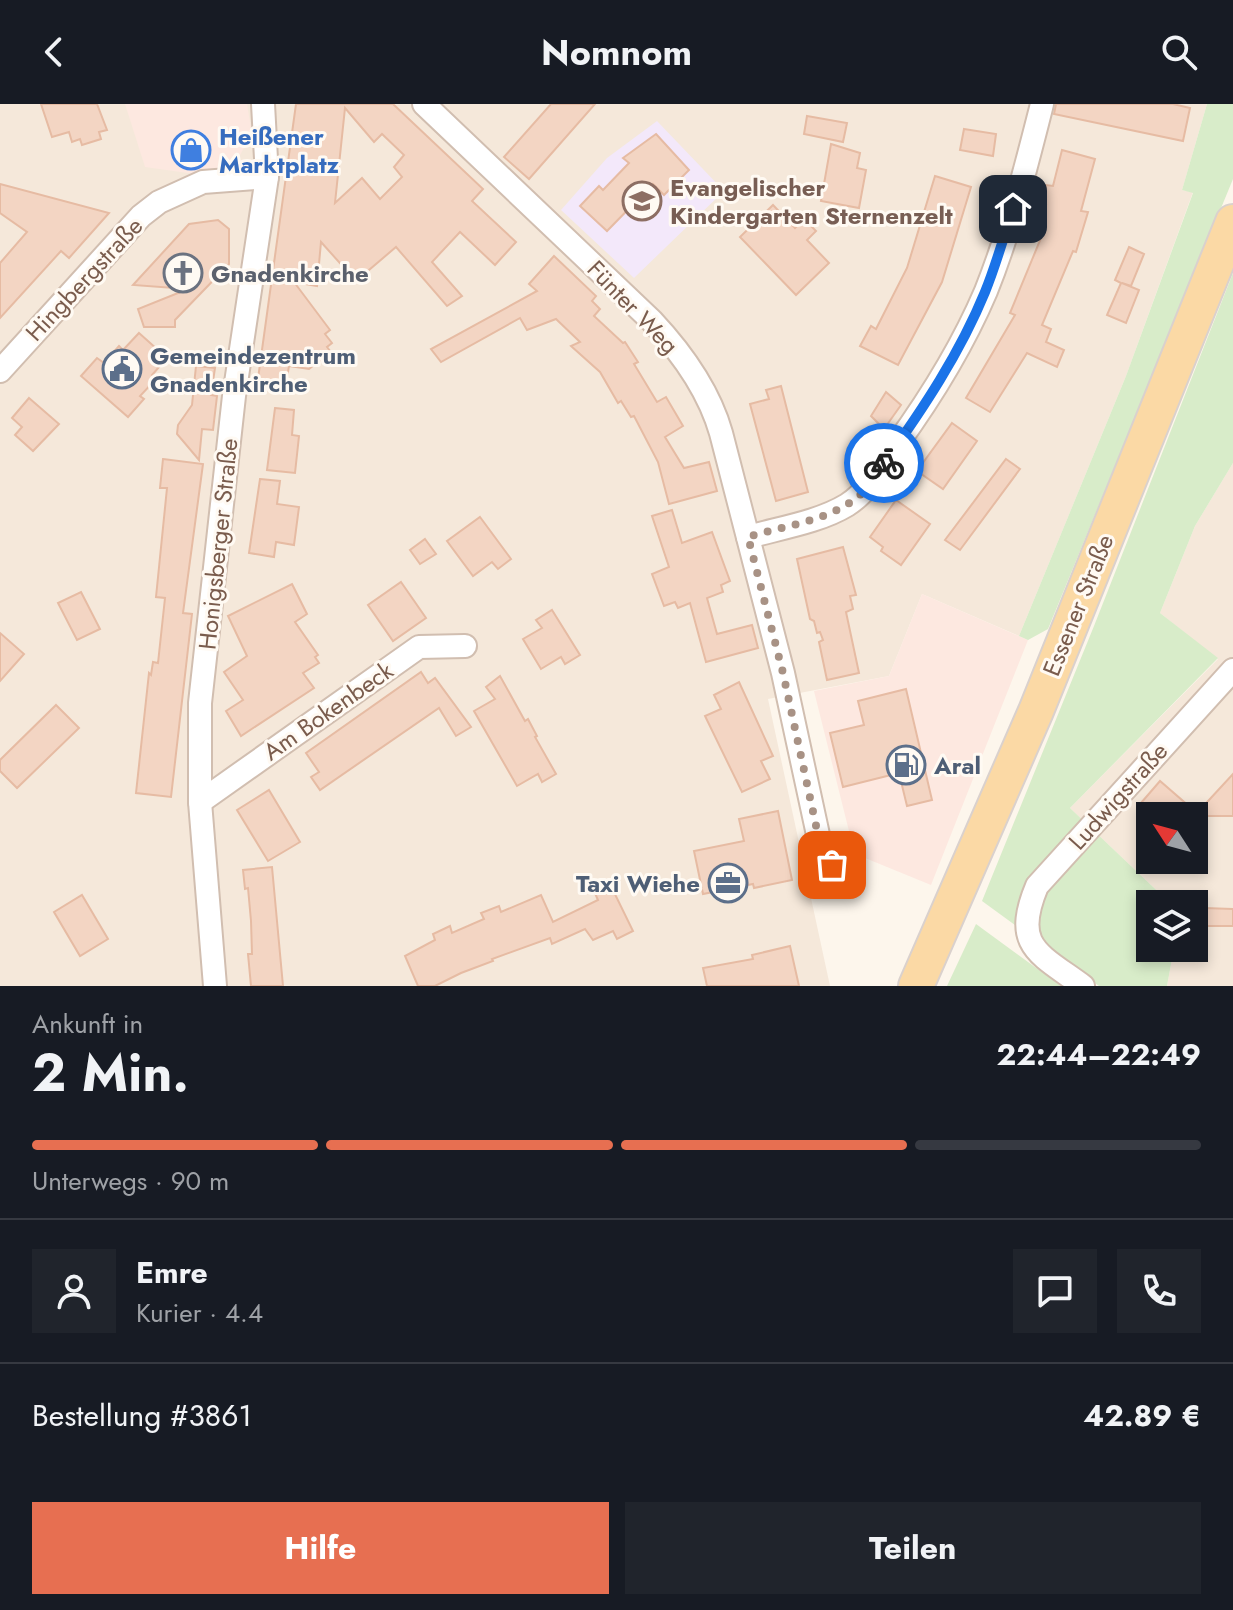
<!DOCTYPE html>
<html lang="de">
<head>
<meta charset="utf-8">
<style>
  :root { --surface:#171b24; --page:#20242c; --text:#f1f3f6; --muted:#9ea1a6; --line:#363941; --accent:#e76f51 }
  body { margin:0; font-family:Jost,sans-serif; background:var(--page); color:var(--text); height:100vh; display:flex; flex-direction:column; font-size:30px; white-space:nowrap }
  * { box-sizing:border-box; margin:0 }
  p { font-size:26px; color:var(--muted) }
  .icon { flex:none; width:44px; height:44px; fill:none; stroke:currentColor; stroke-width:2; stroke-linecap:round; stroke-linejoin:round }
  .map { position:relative; height:882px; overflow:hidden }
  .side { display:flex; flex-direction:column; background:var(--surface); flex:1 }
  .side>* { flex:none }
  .needle { width:52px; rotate:306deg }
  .fabs { position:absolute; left:1136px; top:698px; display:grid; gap:16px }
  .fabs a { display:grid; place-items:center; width:72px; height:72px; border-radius:0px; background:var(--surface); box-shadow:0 4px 12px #0003; font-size:40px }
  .pin { position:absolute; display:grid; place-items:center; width:68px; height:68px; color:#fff; margin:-34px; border-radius:16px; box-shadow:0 4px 12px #0006 }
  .courier { position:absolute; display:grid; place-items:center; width:80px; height:80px; margin:-40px; border:6px solid #1a73e8; border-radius:50%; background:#fff; color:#222; box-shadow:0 2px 10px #0007 }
  .headline em { font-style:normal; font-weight:700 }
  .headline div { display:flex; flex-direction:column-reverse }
  .headline { display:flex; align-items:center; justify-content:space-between; height:136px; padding:0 32px }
  h1 { font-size:52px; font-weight:700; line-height:60px }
  .bar { display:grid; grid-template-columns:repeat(4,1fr); gap:12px 8px; align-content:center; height:96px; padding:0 32px }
  .bar i { height:10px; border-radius:6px; background:var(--line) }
  .bar .on { background:var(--accent) }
  .bar p { grid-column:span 4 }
  .line { display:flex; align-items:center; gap:20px; padding:0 32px; border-top:2px solid var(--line) }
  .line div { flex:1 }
  .round { display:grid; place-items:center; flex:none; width:84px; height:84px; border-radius:0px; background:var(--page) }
  .primary-button { display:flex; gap:16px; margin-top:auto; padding:16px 32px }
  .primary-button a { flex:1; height:92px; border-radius:0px; background:var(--accent); color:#fff; font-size:32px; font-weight:700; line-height:92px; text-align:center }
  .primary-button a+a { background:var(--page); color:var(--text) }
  header { display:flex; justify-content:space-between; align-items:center; height:104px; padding:0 32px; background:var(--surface); font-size:36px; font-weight:700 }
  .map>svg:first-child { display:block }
</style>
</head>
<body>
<header><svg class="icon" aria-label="back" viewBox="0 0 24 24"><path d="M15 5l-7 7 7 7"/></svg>Nomnom<svg class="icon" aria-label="search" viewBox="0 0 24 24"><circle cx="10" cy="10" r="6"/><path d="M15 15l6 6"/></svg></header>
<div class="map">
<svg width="1233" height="882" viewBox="0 0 1233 882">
  <rect width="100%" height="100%" fill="#fdf6ec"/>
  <g fill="#f5e8da" fill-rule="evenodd">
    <path d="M0,0H1207L1182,86L1193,88L1126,272L1019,532L922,490L889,572L768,595L830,882H0Z"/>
    <path d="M1233,359V882H1167L1174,844H1194V800H1171L1070,704L1218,555L1160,509L1195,422ZM1150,712H1194V756H1150Z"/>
  </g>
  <g fill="#fde8e0">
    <path d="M125,0H247L252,29L233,64L209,72L145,63Z"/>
    <path d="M922,490L1028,536L931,781L865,754L851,735L814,587L889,572Z"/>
  </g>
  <path fill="#f3e8fa" d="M657,17L724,87L634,174L561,106L607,54Z"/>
  <g fill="#d8ecc9">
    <path d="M1207,0H1233V75L1048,525L1028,536L1019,532L1126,272L1193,89L1182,86Z"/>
    <path d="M1233,169V359L1195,422L1160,509L1218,554L1070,704L1171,800H1150V844H1174L1167,882H1099L982,797L1094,522Z"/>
    <path d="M976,820L1061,882H947Z"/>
  </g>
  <g fill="#f3d5c3" stroke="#e6bba3" stroke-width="2" fill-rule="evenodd">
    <path d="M41,0H97L107,26L99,28L101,35L82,41L80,35L72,38L69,28L52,33Z"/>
    <path d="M296,0H393L483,85L472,97L516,138L495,161L460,128L432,158L462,192L447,202L396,143L356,177L321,138L317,182L294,178L330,226L325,230L332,239L327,243L331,248L309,265L289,262L285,286L257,282ZM345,4L374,38L382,30L404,51L394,63L402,73L380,95L362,74L335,99Z"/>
    <path d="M551,0H595L529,75L504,53Z"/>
    <path d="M1056,0H1173L1190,4L1183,37L1054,10Z"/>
    <path d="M807,12L847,19L843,38L804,30Z"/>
    <path d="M964,25L996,30L993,52L960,46Z"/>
    <path d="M656,30L689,66L664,91L653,80L607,127L580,102L599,82L603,86L629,59L623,54Z"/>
    <path d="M831,40L860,49L857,64L866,66L859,104L821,97Z"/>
    <path d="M1062,46L1095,55L1081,107L1088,108L1076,148L1073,147L1042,221L1051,225L1046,238L1064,246L1057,263L1027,249L990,308L966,294L1015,211L1010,209L1041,134L1037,132L1046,101L1042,100L1046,81L1053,82Z"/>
    <path d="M935,72L971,83L942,178L898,261L860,242L871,222L876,225L907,164Z"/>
    <path d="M0,80L109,109L69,154L61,147L0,214V159L27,128L0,109Z"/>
    <path d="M773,101L795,124L804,115L816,127L807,136L829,159L796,191L740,133Z"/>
    <path d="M218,116L229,125V160L175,216V223H144L138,205L188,185L133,181L189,120Z"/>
    <path d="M1129,143L1144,150L1131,182L1122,179L1139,186L1126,219L1107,211L1121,179L1115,176Z"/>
    <path d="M554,152L596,192L592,197L600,205L594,212L623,239L625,238L638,258L634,260L657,298L666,293L683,322L665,333L684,364L709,358L717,387L669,400L658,358L634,312L631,313L621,297L618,299L600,268L571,242L580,238L556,215L527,226L520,214L441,258L431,245L537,187L529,180Z"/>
    <path d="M139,229L167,254L152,271L156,275L140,292L144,295L128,313L81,272L97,254L104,259L119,242L123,246Z"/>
    <path d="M196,262L215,264L211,291L217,292L213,326L202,325L199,356L177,330L178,321L192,301Z"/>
    <path d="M781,282L808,388L776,397L750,300L769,295L766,286Z"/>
    <path d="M886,288L901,301L884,325L871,312Z"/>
    <path d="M29,294L59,320L33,347L15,331L22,323L12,314Z"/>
    <path d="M275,304L294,306L292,331L299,332L295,369L267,366Z"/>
    <path d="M952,319L977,337L943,385L917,367Z"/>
    <path d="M163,355L203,360L183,509L192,510L171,693L136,689L149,569L151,571L153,558L158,559L165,494L156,493L167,384H160Z"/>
    <path d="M1006,355L1020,365L960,446L945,436Z"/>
    <path d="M260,375L280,377L277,400L299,403L294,441L276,438L274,453L249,449Z"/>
    <path d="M896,396L930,420L901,461L881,447L883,443L870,433Z"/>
    <path d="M672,406L682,439L712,428L730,477L721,481L723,488L707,494L717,530L752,521L758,544L706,558L690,499L678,504L675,498L664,502L652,470L669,463L652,412Z"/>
    <path d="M480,413L511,455L498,465L492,458L473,472L447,437Z"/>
    <path d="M425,435L436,450L420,460L410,446Z"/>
    <path d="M843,443L856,491L850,492L853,505L846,508L859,569L827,576L819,538L823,536L820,528L817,529L814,517L810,515L797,455Z"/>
    <path d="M401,478L426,514L393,537L368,501Z"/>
    <path d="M292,480L307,510L295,518L318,551L315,553L319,559L303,569L314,584L241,632L226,607L243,596L224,568L247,552L228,512Z"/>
    <path d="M81,488L100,525L77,536L58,499Z"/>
    <path d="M552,506L580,551L565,560L561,553L541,565L523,535L542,524L536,516Z"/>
    <path d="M0,529L24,550L0,577Z"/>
    <path d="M421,568L428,579L435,574L471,623L456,632L439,604L320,686L311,673L319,668L306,649Z"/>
    <path d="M500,572L525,617L528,615L537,632L535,633L556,670L542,678L538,670L517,682L474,607L495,595L486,583Z"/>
    <path d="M739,578L773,652L761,657L770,675L742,688L705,612L721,605L714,591Z"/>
    <path d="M906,585L932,696L907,702L899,669L843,683L830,629L864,621L858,597Z"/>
    <path d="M56,601L79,624L17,684L0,667V656Z"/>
    <path d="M1233,670V712H1156L1141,699L1160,677L1197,709Z"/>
    <path d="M269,686L300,738L268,757L237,706Z"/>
    <path d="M778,707L792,776L754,784L753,780L703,790L694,747L744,737L739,715Z"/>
    <path d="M272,763L283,882H251L248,850H252L251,817L248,784L245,785L243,766Z"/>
    <path d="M610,780L633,827L617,835L613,827L593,836L585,825L552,840L550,834L492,855L493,857L461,869L435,882H418L405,852L435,836L433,830L450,822L452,829L484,815L481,809L499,802L501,808L541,791L553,818L598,796L594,787Z"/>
    <path d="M82,791L108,835L80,852L54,808Z"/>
    <path d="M1204,804L1233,805V822H1203Z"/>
    <path d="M790,842L799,882H707L703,864L753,855L752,851Z"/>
  </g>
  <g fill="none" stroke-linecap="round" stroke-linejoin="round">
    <g stroke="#d1beb0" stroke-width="26">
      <g id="minor">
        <path d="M424,0L652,217C681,248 709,287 721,329L783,569L820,740L845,782"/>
        <path d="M0,267L141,112L159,98L203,78L267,73"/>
        <path d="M748,433C780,424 819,418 847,401C869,387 883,361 897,340C931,293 963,241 986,187C1010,127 1026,63 1042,0"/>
        <path d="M200,698L419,543L465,542"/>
        <path d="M215,882L200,698V599L234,292L267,73L263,0"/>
        <path d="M1083,882C1038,849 1012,842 1037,782L1233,566"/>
      </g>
    </g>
    <g stroke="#dad1cd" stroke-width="38">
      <path id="primary" d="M916,882L1036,607L1233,118"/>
    </g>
    <use href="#minor" stroke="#fff" stroke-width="22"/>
    <use href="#primary" stroke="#fbd9a5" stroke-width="34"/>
  </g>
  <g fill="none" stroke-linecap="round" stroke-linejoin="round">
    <path stroke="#a89285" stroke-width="8" stroke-dasharray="0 14.4" d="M832,761L820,740L783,569L748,433C786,421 838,416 866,385C873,377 878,367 884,359"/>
    <path stroke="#1a73e8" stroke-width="10" d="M884,359C923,305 960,249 985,188C996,161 1004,132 1013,105"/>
  </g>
  <defs>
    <g id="shop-ring" transform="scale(2)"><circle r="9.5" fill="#fffaf3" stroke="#3f7fe0" stroke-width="1.5"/><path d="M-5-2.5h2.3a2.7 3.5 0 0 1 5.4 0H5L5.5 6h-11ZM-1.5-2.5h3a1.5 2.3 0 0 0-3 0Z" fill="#3f7fe0"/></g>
    <g id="school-ring" transform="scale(2)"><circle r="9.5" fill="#fffaf3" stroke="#8d6e63" stroke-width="1.5"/><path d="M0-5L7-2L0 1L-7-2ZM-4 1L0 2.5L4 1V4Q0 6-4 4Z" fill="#8d6e63"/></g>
    <g id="church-ring" transform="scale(2)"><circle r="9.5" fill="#fffaf3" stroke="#6b7280" stroke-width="1.5"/><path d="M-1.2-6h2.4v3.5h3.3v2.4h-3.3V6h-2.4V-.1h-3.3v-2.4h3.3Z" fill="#6b7280"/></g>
    <g id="civic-ring" transform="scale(2)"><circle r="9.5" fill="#fffaf3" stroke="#5c6f8a" stroke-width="1.5"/><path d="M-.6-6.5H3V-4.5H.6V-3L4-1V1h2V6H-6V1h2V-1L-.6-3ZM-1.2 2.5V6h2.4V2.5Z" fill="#5c6f8a"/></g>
    <g id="fuel-ring" transform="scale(2)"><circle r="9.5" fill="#fffaf3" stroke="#5c6f8a" stroke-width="1.5"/><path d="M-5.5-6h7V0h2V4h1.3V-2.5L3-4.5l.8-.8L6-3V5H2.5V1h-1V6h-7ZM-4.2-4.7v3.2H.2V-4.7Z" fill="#5c6f8a"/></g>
    <g id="office-ring" transform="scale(2)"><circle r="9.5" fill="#fffaf3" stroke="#5c6f8a" stroke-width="1.5"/><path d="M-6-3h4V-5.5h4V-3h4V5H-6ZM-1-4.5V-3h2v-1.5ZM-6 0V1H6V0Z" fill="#5c6f8a"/></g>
  </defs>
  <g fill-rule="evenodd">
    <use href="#shop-ring" x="191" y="46"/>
    <use href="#school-ring" x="642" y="97"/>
    <use href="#church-ring" x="183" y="169"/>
    <use href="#civic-ring" x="122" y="265"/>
    <use href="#fuel-ring" x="906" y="661"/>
    <use href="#office-ring" x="728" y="779"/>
  </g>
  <g text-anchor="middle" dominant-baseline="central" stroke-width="6" stroke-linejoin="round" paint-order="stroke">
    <g font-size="24" font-weight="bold" fill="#366cbe" stroke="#fffaf3" text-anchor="start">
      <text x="219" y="32">Heißener<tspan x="219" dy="28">Marktplatz</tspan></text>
    </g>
    <g font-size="24" font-weight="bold" fill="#785e54" stroke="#fffaf3" text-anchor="start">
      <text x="670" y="83">Evangelischer<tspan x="670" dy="28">Kindergarten Sternenzelt</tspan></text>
    </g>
    <g font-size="24" font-weight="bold" fill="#5b616d" stroke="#fffaf3" text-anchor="start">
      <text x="211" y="169">Gnadenkirche</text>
    </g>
    <g font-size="24" fill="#7a5c4d" stroke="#fffaf3">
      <text transform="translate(84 175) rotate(-47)">Hingbergstraße</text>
      <text transform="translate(633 203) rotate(46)">Fünter Weg</text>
      <text transform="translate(218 440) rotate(-84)">Honigsberger Straße</text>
      <text transform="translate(1078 501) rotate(-68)">Essener Straße</text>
      <text transform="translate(328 607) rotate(-35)">Am Bokenbeck</text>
      <text transform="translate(1118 692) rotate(-48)">Ludwigstraße</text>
    </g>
    <g font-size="24" font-weight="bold" fill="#4e5e75" stroke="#fffaf3" text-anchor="start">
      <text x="150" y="251">Gemeindezentrum<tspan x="150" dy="28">Gnadenkirche</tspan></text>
      <text x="934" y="661">Aral</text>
      <text x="700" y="779" text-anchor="end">Taxi Wiehe</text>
    </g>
  </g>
</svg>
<div class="fabs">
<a><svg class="needle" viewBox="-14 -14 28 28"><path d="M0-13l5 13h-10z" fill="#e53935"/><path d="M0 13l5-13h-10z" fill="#9ea1a6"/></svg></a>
<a><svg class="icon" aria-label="layers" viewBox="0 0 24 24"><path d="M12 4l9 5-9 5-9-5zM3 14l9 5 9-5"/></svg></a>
</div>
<div class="pin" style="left:832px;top:761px;background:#ea580c"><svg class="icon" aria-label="bag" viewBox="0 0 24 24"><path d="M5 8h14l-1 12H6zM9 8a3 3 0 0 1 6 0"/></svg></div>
<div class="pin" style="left:1013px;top:105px;background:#1f2937"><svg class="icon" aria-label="home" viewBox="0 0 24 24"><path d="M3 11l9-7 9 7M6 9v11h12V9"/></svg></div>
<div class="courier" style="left:884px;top:359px"><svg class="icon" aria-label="bike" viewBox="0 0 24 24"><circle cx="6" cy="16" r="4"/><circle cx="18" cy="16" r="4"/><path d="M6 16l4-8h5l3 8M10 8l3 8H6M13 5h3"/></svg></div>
</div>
<section class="side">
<div class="headline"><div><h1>2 Min.</h1><p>Ankunft in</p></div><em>22:44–22:49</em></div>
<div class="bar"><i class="on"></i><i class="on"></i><i class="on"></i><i></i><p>Unterwegs · 90 m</p></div>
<div class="line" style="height:144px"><a class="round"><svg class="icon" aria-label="person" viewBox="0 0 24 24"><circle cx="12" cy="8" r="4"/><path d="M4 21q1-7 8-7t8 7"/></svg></a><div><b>Emre</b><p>Kurier · 4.4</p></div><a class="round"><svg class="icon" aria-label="chat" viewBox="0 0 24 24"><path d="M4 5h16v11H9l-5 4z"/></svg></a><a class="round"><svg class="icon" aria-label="phone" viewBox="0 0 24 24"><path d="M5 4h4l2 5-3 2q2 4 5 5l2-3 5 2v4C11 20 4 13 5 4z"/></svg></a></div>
<div class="line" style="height:104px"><div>Bestellung #3861</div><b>42.89 €</b></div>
<div class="primary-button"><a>Hilfe</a><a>Teilen</a></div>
</section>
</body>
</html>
